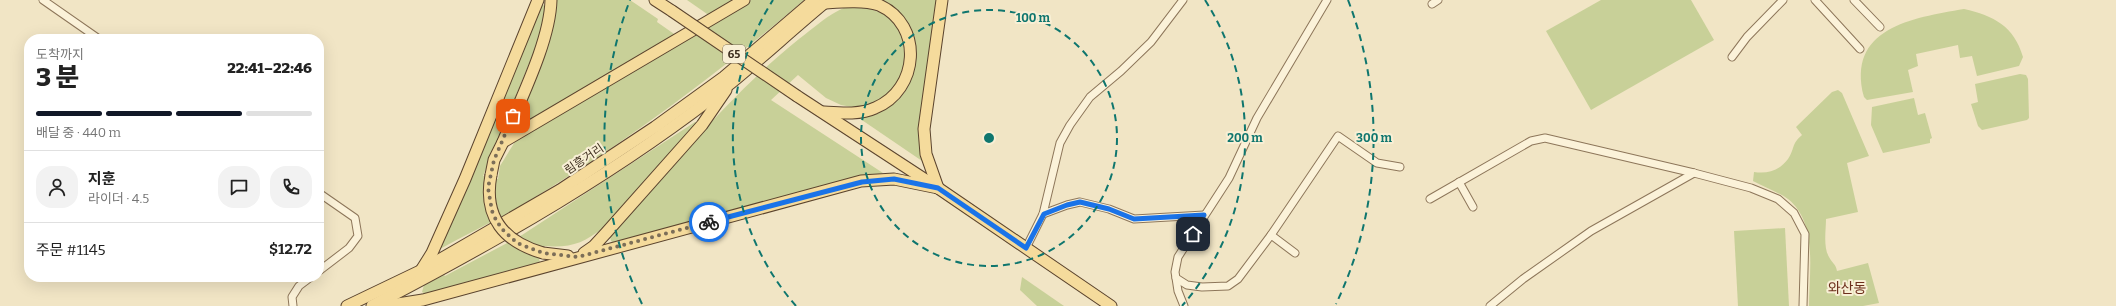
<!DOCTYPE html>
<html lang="ko">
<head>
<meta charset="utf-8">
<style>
  :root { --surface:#fff; --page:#f2f2f2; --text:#222; --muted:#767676; --line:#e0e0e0; --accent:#111827 }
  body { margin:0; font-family:Bitter,"Noto Sans KR",serif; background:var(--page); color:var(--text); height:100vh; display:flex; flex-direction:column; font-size:15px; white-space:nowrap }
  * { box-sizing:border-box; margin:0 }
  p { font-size:13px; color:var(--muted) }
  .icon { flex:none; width:22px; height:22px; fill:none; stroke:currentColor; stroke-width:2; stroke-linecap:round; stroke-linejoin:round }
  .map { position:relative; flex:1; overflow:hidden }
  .panel { position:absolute; left:24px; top:34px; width:300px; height:248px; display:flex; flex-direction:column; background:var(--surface); border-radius:16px; box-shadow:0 4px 16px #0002 }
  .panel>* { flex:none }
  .pin { position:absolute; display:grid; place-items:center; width:34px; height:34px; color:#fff; margin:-17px; border-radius:8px; box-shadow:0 2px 6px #0006 }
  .courier { position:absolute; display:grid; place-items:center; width:40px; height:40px; margin:-20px; border:3px solid #1a73e8; border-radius:50%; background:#fff; color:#222; box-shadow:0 1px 5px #0007 }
  .head em { font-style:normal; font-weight:800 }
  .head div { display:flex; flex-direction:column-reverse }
  .head { display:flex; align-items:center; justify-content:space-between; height:68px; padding:0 12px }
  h1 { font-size:26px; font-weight:800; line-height:30px }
  .bar { display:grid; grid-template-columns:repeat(4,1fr); gap:6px 4px; align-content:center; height:48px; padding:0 12px }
  .bar i { height:5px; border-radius:3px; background:var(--line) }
  .bar .active { background:var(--accent) }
  .bar p { grid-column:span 4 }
  .line { display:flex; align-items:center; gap:10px; padding:0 12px; border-top:1px solid var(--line) }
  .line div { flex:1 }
  .round { display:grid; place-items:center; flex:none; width:42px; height:42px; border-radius:16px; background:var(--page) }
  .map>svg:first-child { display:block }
</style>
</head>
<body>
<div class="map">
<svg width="2116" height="306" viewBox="0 0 2116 306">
  <rect width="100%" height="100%" fill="#f1e5c5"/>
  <g fill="#c8d098">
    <path d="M557,0H630L658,19L657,22L677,36L531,120L524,121L519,117L550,35Z"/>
    <path d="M687,0H737L710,16Z"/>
    <path d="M751,0H804C713,78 616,150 512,211C488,224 464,236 440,249L541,6L543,5L548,7L537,44L483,176L498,179L500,166L516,140Z"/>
    <path d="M874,0H938L925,163L856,116C867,112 882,110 892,104C913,92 917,63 915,42Z"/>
    <path d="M1601,0H1691L1714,40L1591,110L1546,31Z"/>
    <path d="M846,7H864L882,13L895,23L903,37L907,65L894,91L869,106L852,107L841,105L826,98L798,75L771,100L883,173L614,243L611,241L610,237L612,233C672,167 729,95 799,39C814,28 828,14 846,7Z"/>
    <path d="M1964,9C1994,16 2014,26 2023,57L2019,66L1977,76L1972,56L1960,58L1958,45L1916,54L1918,66L1908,70L1913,92L1867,100L1864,97C1846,28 1912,18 1964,9Z"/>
    <path d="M2020,74L2026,75L2028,79L2029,118L2027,120L1982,130L1978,126L1971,104L1978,102L1975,84Z"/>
    <path d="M1838,90L1842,93L1869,156L1847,163L1858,212L1826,219C1826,230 1823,247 1829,257C1832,263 1836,264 1837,271L1868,263L1879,303L1863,306H1809C1809,272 1818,223 1788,199C1778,192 1764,187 1753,181L1754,172C1767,174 1779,171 1788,159C1795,149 1791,144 1802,135L1796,127L1832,92Z"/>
    <path d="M1914,98L1918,115L1925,113L1932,138L1930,139V143L1883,153L1871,125L1872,107Z"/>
    <path d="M695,122L697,123L604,227C583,244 570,248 544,246L539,259L540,262L427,295L422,292L424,285L444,275L445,276L522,235Z"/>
    <path d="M1785,228L1789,306H1738L1734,231Z"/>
    <path d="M1022,277L1064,306H1037L1020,290Z"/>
  </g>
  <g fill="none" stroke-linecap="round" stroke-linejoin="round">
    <g stroke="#8d765a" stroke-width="9">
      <g id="street">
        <path d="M43,0L99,39"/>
        <path d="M1815,0L1860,49"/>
        <path d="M1854,0L1880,27"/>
        <path d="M1432,4L1438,0"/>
        <path d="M1732,57L1747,37L1783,0"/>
        <path d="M1459,182L1473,207"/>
        <path d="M319,193L355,218L358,236L349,248L319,271"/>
        <path d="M1430,199L1531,141L1545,138L1694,173L1751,188L1778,199L1794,213L1805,234L1803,306"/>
        <path d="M1043,214L1067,205L1080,202L1109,209L1134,219L1204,215"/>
        <path d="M1271,235L1338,136L1377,163L1400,167"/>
        <path d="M1026,248L1043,214L1060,143L1070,125L1090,97L1121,71L1151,42L1183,0"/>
        <path d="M1295,253L1271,235L1238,279L1228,286L1202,287L1187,285L1176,278L1175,272L1178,257L1229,178L1257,118L1327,0"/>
        <path d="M1176,278L1178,291L1184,306"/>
        <path d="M293,306L292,297L299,286L311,277"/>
        <path d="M1490,306L1523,279L1591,231L1694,173"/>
      </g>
    </g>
    <g stroke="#5b442e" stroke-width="13">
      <g id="primary">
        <path d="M655,0L672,11"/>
        <path d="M797,96L938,188L1111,306"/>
        <path d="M824,112C840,113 860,115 875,108C919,90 924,25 879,5C863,0 841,2 824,3"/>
        <path d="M503,142C519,102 550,42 551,0"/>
        <path d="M491,175L494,160L503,142L744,0"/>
        <path d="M938,188L926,154L924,129L942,0"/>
        <path d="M543,253L568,256"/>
        <path d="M584,253L594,246L606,233L702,125L726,90"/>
        <path d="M422,269L432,253L465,179L538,0"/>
        <path d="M347,306L420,271L560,190L655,127L724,77L814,0"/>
        <path d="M372,306C497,241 622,170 731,83C764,56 795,27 828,0"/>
        <path d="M385,306L423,300L861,181L894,179L938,188"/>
      </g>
    </g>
    <use href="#street" stroke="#fbf2d9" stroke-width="7"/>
    <use href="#primary" stroke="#f5db9c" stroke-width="11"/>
    <g stroke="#5b442e" stroke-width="13" stroke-linecap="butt">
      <g id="primary-bridge">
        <path d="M672,11L797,96"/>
        <path d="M491,175C483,217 504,242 543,253"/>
      </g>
    </g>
    <use href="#primary-bridge" stroke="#f5db9c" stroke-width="11"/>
  </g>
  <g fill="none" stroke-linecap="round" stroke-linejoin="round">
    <path stroke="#7c6e58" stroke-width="4" stroke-dasharray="0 7.2" d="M513,116L494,160L488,188L492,211L496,220L502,229L517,243L543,253L578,257L709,222"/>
    <path stroke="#1a73e8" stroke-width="5" d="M709,222L862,182L894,179L938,188L1026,248L1044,214L1067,205L1080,202L1109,209L1134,219L1204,215L1193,234"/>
  </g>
  <g fill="none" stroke="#0f766e" stroke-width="2" stroke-dasharray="7 5">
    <circle cx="989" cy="138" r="128"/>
    <path d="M796 306A256 256 0 0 1 773 0M1205 0A256 256 0 0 1 1182 306"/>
    <path d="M642 304A385 385 0 0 1 630 0M1348 0A385 385 0 0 1 1336 304"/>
  </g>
  <g text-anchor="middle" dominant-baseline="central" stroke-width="4" stroke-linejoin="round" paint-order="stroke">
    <rect fill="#f8efd5" stroke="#756855" stroke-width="1" x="723" y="45" width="22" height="18" rx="3"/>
    <g font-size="11" font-weight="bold" fill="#3d2e1e">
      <text x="734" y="54">65</text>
    </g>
    <g font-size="12" fill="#3d2e1e" stroke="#f8efd5">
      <text transform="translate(584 159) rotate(-34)">림흥거리</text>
    </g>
    <g font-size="14" fill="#6c2e1b" stroke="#f8efd5">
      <text x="1847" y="288">와산동</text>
    </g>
  </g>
  <circle cx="989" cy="138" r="6" fill="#0f766e" stroke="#f8efd5" stroke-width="2"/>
  <g font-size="12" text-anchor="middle" font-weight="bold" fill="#0f766e" stroke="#f8efd5" stroke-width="4" stroke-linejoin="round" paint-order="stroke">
    <text x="1033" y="22">100 m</text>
    <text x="1245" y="142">200 m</text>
    <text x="1374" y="142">300 m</text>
  </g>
</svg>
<div class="pin" style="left:513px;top:116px;background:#ea580c"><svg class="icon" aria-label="bag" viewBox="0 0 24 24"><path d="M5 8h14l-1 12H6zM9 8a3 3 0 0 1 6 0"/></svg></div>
<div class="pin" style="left:1193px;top:234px;background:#1f2937"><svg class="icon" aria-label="home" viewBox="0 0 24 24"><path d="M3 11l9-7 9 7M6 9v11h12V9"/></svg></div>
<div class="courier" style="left:709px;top:222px"><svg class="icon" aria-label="bike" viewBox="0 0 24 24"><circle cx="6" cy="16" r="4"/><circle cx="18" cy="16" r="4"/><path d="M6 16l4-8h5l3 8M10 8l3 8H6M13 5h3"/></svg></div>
<section class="panel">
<div class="head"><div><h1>3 분</h1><p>도착까지</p></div><em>22:41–22:46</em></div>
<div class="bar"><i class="active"></i><i class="active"></i><i class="active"></i><i></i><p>배달 중 · 440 m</p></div>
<div class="line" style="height:72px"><a class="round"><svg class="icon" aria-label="person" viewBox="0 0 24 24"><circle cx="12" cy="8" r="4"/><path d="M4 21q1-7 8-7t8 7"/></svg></a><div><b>지훈</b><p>라이더 · 4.5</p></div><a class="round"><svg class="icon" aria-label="chat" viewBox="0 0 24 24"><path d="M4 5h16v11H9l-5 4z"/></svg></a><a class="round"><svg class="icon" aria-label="phone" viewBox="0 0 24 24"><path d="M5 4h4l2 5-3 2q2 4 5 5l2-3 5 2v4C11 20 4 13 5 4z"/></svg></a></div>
<div class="line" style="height:52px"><div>주문 #1145</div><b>$12.72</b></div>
</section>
</div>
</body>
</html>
